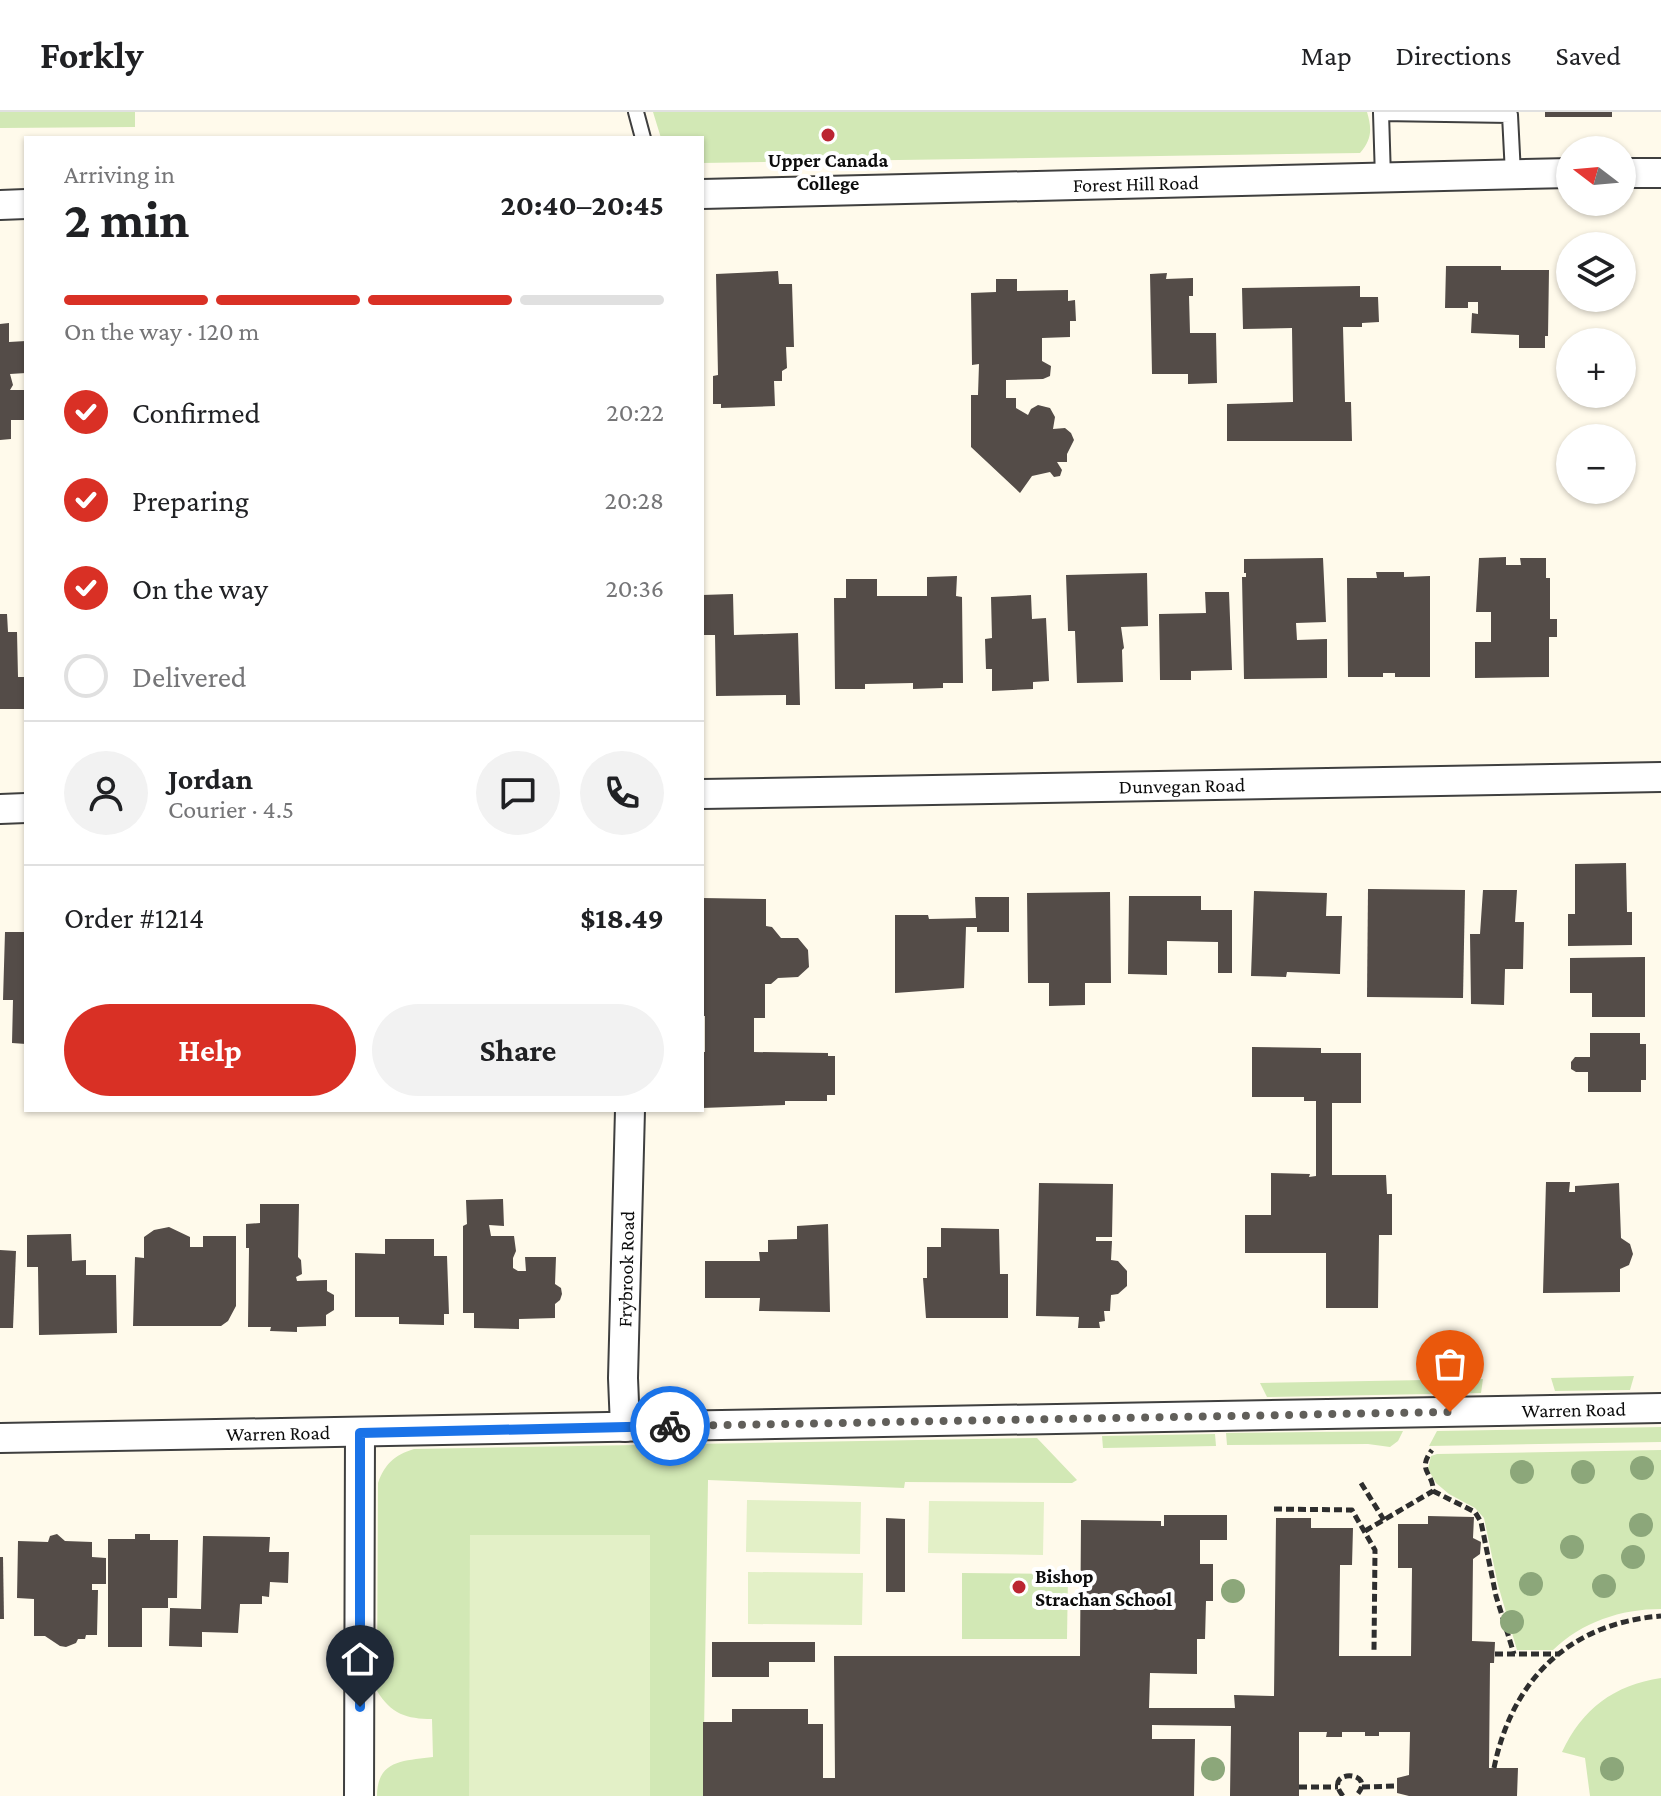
<!DOCTYPE html>
<html lang="en">
<head>
<meta charset="utf-8">
<style>
  :root { --surface:#fff; --page:#f2f2f2; --text:#202124; --muted:#757577; --line:#e0e0e0; --accent:#d93025 }
  body { margin:0; font-family:"Crimson Pro",serif; background:var(--page); color:var(--text); height:100vh; display:flex; flex-direction:column; font-size:30px; white-space:nowrap }
  * { box-sizing:border-box; margin:0 }
  p { font-size:26px; color:var(--muted) }
  .icon { flex:none; width:44px; height:44px; fill:none; stroke:currentColor; stroke-width:2; stroke-linecap:round; stroke-linejoin:round }
  .map { position:relative; flex:1; overflow:hidden }
  .sheet { position:absolute; left:24px; top:24px; width:680px; height:976px; display:flex; flex-direction:column; background:var(--surface); border-radius:0px; box-shadow:0 2px 6px #0004 }
  .sheet>* { flex:none }
  .needle { width:52px; rotate:286deg }
  .buttons { position:absolute; left:1556px; top:24px; display:grid; gap:16px }
  .buttons a { display:grid; place-items:center; width:80px; height:80px; border-radius:50%; background:var(--surface); box-shadow:0 2px 6px #0004; font-size:40px }
  .pin { position:absolute; display:grid; place-items:center; width:68px; height:68px; color:#fff; margin:-82px -34px; border-radius:50% 50% 50% 0; rotate:-45deg; box-shadow:0 0 8px #0007 }
  .pin .icon { rotate:45deg }
  .courier { position:absolute; display:grid; place-items:center; width:80px; height:80px; margin:-40px; border:6px solid #1a73e8; border-radius:50%; background:#fff; color:#222; box-shadow:0 2px 10px #0007 }
  .overview em { font-style:normal; font-weight:700 }
  .overview div { display:flex; flex-direction:column-reverse }
  .overview { display:flex; align-items:center; justify-content:space-between; height:136px; padding:0 40px }
  h1 { font-size:52px; font-weight:700; line-height:60px }
  .bar { display:grid; grid-template-columns:repeat(4,1fr); gap:12px 8px; align-content:center; height:96px; padding:0 40px }
  .bar i { height:10px; border-radius:6px; background:var(--line) }
  .bar .active { background:var(--accent) }
  .bar p { grid-column:span 4 }
  .line { display:flex; align-items:center; gap:20px; padding:0 40px; border-top:2px solid var(--line) }
  .line div { flex:1 }
  .round { display:grid; place-items:center; flex:none; width:84px; height:84px; border-radius:42px; background:var(--page) }
  ol { padding:0 40px; list-style:none }
  li { display:flex; align-items:center; gap:24px; height:88px }
  li p { margin-inline-start:auto }
  li .icon { padding:8px; border-radius:50%; background:var(--accent); color:#fff; stroke-width:4 }
  li:last-child { color:var(--muted) }
  li i { width:44px; height:44px; border:4px solid var(--line); border-radius:50% }
  .primary-button { display:flex; gap:16px; margin-top:auto; padding:16px 40px }
  .primary-button a { flex:1; height:92px; border-radius:48px; background:var(--accent); color:#fff; font-size:32px; font-weight:700; line-height:92px; text-align:center }
  .primary-button a+a { background:var(--page); color:var(--text) }
  header { display:flex; align-items:center; gap:48px; box-sizing:border-box; height:112px; padding:0 40px; background:var(--surface); border-bottom:2px solid var(--line) }
  header strong { font-size:38px }
  nav { display:flex; gap:44px; margin-inline-start:auto; font-size:28px }
  .map>svg:first-child { display:block }
</style>
</head>
<body>
<header>
<strong>Forkly</strong>
<nav><a>Map</a><a>Directions</a><a>Saved</a></nav>
</header>
<div class="map">
<svg width="1661" height="1684" viewBox="0 0 1661 1684">
  <rect width="100%" height="100%" fill="#fffaeb"/>
  <g fill="#d2e8b5">
    <path d="M0,0H135V15L0,16Z"/>
    <path d="M653,0H1367C1372,17 1372,27 1360,41L702,51V26H661Z"/>
    <path d="M1634,1264L1630,1278L1555,1279L1551,1266Z"/>
    <path d="M1483,1267L1481,1281L1267,1285L1260,1271Z"/>
    <path d="M1661,1315V1330L1429,1334L1437,1319Z"/>
    <path d="M1403,1319L1398,1329L1390,1335L1368,1332L1227,1333L1226,1321Z"/>
    <path d="M1215,1322L1216,1334L1103,1336L1102,1324Z"/>
    <path d="M1037,1326L1077,1368L1072,1371L905,1370L904,1376L708,1368L703,1684H377C377,1647 405,1649 433,1645L432,1607C407,1607 391,1602 377,1579L378,1371C385,1352 394,1343 414,1337Z"/>
    <path d="M1661,1338V1497C1621,1497 1582,1510 1553,1538H1517L1498,1473L1484,1406L1475,1396L1449,1382L1436,1371L1428,1357L1431,1344L1437,1342Z"/>
    <path d="M962,1461L1068,1462L1067,1527H962Z"/>
    <path d="M1661,1566V1684H1590L1585,1646L1562,1640C1582,1597 1614,1573 1661,1566Z"/>
  </g>
  <g fill="#e3f0c7">
    <path d="M747,1388L861,1390L860,1442L746,1440Z"/>
    <path d="M929,1389L1044,1390L1043,1443L928,1441Z"/>
    <path d="M470,1423H650V1684H469Z"/>
    <path d="M748,1460L863,1461L862,1513L748,1512Z"/>
  </g>
  <g fill="#544c48">
    <rect x="1545" y="0" width="67" height="5"/>
    <path d="M1446,154H1501V158H1549L1548,224H1545V236H1519V223L1471,221L1472,201L1478,202V190H1468V196H1445Z"/>
    <path d="M778,159L779,172H792L794,235H786L787,256L782,259V269H774L775,294L721,296V292H713V264L718,263L716,162Z"/>
    <path d="M1167,161L1166,167L1193,166V184H1189L1190,221H1216L1217,271L1188,272V262H1152L1150,162Z"/>
    <path d="M996,167H1017V179L1068,178V189L1075,188L1076,209H1070V225L1042,226V249L1051,254L1050,264L1043,267L1006,268V286H1016V296L1028,303L1031,297L1038,293L1050,296L1055,305L1053,317L1065,316L1071,321L1074,328L1067,342V350H1057L1062,358L1060,364L1054,365L1050,360L1032,364L1020,381L971,335V283H978L979,252L972,253L971,181L996,180Z"/>
    <path d="M1360,174V185H1378L1379,210L1362,211V215H1343L1345,290H1351L1352,329H1227V292L1293,290L1292,216L1243,217L1242,176Z"/>
    <path d="M9,211V230L26,229V261L10,262L13,273L10,278H26V308H11V327L0,328V212Z"/>
    <path d="M1506,445V453H1521L1520,446H1546V466H1550V507H1557V525H1549V565L1475,566V530H1491V500H1476L1479,446Z"/>
    <path d="M1323,446L1326,510L1296,511L1297,528L1327,527V566L1244,567L1242,465H1246V461H1244V447Z"/>
    <path d="M1376,460H1404V465L1430,464V565H1395V561H1383V565H1348L1347,466H1377Z"/>
    <path d="M1147,461L1148,514L1121,515L1124,536L1122,538L1123,570L1077,571L1075,519H1068L1066,463Z"/>
    <path d="M957,464L956,484L962,485L963,571H943V576L913,577V571L865,572V577H835L834,486H846V467H877V484H927V465Z"/>
    <path d="M1205,480H1229L1232,558L1191,559V568H1160L1159,502L1206,501Z"/>
    <path d="M733,482L734,523L798,521L800,593H786V583L716,584L715,523H702V483Z"/>
    <path d="M1031,483L1032,507L1046,506L1049,569L1033,570V577L992,579V557H986L985,527L992,526L991,485Z"/>
    <path d="M0,502H7L8,520H17L18,565H26V597H0Z"/>
    <path d="M1626,751L1627,800H1632V833L1568,834V802H1575V752Z"/>
    <path d="M1368,777L1465,778L1463,886L1367,885Z"/>
    <path d="M1483,778H1517L1515,810H1524L1523,857H1505L1504,893L1471,892L1470,822H1480Z"/>
    <path d="M1254,779L1327,781L1326,804H1342L1340,862L1287,860L1286,865L1251,864Z"/>
    <path d="M1110,780L1111,871H1085V893L1049,894V871H1028L1027,781Z"/>
    <path d="M1129,784H1201V798H1232V861H1218V830L1167,829V863L1128,862Z"/>
    <path d="M975,785H1009V820H977V815H966L964,876L895,881V803H928L929,807L976,806Z"/>
    <path d="M702,786L766,787V814L772,815L781,826H798L808,838L809,855L798,865L778,866L771,872H765V906H754V940L828,941V944H835V983H827V989H785V993L702,996V940H705V904H702L704,820H702Z"/>
    <path d="M5,820H26V932L12,931L13,888H3Z"/>
    <path d="M1645,845V905H1592V881H1570V846Z"/>
    <path d="M1590,921H1640V932H1646V968H1641V980H1588V960H1576L1571,957V950L1575,945H1590Z"/>
    <path d="M1252,935L1321,936V941H1361V991H1332V1063H1386L1387,1082H1392V1123H1379L1378,1196H1326V1141H1245V1103H1271V1061L1310,1062L1309,1065L1316,1064V989H1304V985H1252Z"/>
    <path d="M1546,1070H1570L1569,1080H1575V1074L1619,1071L1621,1126L1630,1132L1633,1142L1629,1153L1620,1157V1180L1543,1181Z"/>
    <path d="M1039,1071L1113,1072L1112,1125H1096V1129H1112L1111,1148L1118,1149L1127,1159V1174L1118,1182L1111,1183L1110,1199H1104L1105,1209L1099,1210L1100,1216H1078L1079,1205L1036,1204Z"/>
    <path d="M503,1087L504,1114L489,1113L491,1124H514L516,1139L513,1146V1156L518,1159H526L525,1145H556L555,1172L561,1176L562,1182L560,1188L555,1192V1206L519,1207V1217L474,1216V1201H463V1114L467,1112L466,1088Z"/>
    <path d="M260,1092H299L298,1145L301,1148L302,1162L296,1165L297,1169L327,1168V1179L334,1183V1198L326,1203V1214L297,1215V1220L270,1219L271,1215H248L249,1136H246V1112L260,1111Z"/>
    <path d="M828,1112L830,1200L759,1199L760,1186H705V1149H760L759,1140H768V1128L797,1127V1114Z"/>
    <path d="M169,1115L190,1125V1135H203V1124H236V1194L228,1209L221,1214H133L135,1145L144,1146V1125L154,1118Z"/>
    <path d="M941,1116L999,1117L1000,1162H1008V1206H926L923,1166H927V1135H941Z"/>
    <path d="M71,1122L72,1149L86,1148V1163H116L117,1221L39,1223L38,1155H27V1123Z"/>
    <path d="M385,1127H434V1144H447L449,1202H444V1213L399,1212V1205H355V1141L385,1142Z"/>
    <path d="M0,1138L16,1139L13,1216H0Z"/>
    <path d="M1164,1403H1227V1428H1200V1452H1213V1489H1206L1205,1527H1197V1562L1150,1561L1149,1596H1235L1234,1583L1274,1584L1276,1406H1311V1416H1353L1352,1453H1340L1339,1544H1411L1412,1456H1398V1412H1428V1404L1474,1405L1473,1426L1481,1430L1480,1442L1473,1447L1472,1529L1495,1530L1494,1551H1490L1489,1656H1518L1517,1684H1409L1397,1681V1666L1409,1663L1410,1620H1379V1624H1365V1620H1342V1625H1326L1327,1620H1299V1684H1230L1231,1614L1152,1613V1627H1195L1194,1684H703V1610H732V1597H808V1612H823V1666H835L834,1544H1080L1081,1408L1161,1409V1414H1164Z"/>
    <path d="M886,1406L905,1407V1480H886Z"/>
    <path d="M57,1422L65,1429L92,1430V1445L106,1446V1472H92V1478H98L97,1523H86L85,1527H78L76,1531L66,1535L60,1534L45,1524H34V1487L17,1486L18,1429L48,1430L50,1424Z"/>
    <path d="M135,1422H150V1428H178L177,1486H168V1496H142V1535H108V1427H135Z"/>
    <path d="M203,1424L270,1425L269,1440H289L288,1471L270,1470L269,1485L262,1484V1492H240L238,1521L202,1520V1535L169,1534L170,1496L201,1497Z"/>
    <path d="M0,1445H3L4,1507H0Z"/>
    <path d="M712,1530H815V1550H769V1565H712Z"/>
  </g>
  <g fill="none" stroke-linecap="round" stroke-linejoin="round">
    <g stroke="#3f3f3f" stroke-width="18">
      <g id="lane">
        <path d="M636,0L643,26"/>
        <path d="M1383,66L1381,1L1510,3L1513,62"/>
      </g>
    </g>
    <g stroke="#3f3f3f" stroke-width="32">
      <g id="street">
        <path d="M1622,61H1661"/>
        <path id="s1" d="M702,82L1570,61"/>
        <path d="M0,93L26,92"/>
        <path id="s2" d="M702,682L1661,665"/>
        <path d="M0,697L26,696"/>
        <path id="s3" d="M625,1315L623,1266L630,998"/>
        <path id="s4" d="M0,1326L1661,1296"/>
        <path d="M359,1684L360,1321"/>
      </g>
    </g>
    <g stroke="#2e2e2e" stroke-width="5" stroke-dasharray="8 4" stroke-linecap="butt">
      <path d="M1361,1371L1384,1408"/>
      <path d="M1433,1379L1475,1400L1481,1410L1496,1484L1514,1542"/>
      <path d="M1274,1397L1352,1398L1375,1438L1374,1539"/>
      <path d="M1365,1419L1433,1379C1434,1361 1416,1359 1432,1338"/>
      <path d="M1495,1542H1558"/>
      <path d="M1494,1656C1512,1567 1570,1511 1661,1504"/>
      <path d="M1299,1675H1338"/>
      <path d="M1362,1675L1397,1674"/>
      <path d="M1343,1684C1320,1656 1380,1658 1356,1684"/>
    </g>
    <use href="#lane" stroke="#fff" stroke-width="14"/>
    <use href="#street" stroke="#fff" stroke-width="28"/>
  </g>
  <g fill="#8ca77a">
    <circle cx="1642" cy="1356" r="12"/>
    <circle cx="1522" cy="1360" r="12"/>
    <circle cx="1583" cy="1360" r="12"/>
    <circle cx="1641" cy="1413" r="12"/>
    <circle cx="1572" cy="1435" r="12"/>
    <circle cx="1633" cy="1445" r="12"/>
    <circle cx="1531" cy="1472" r="12"/>
    <circle cx="1604" cy="1474" r="12"/>
    <circle cx="1233" cy="1479" r="12"/>
    <circle cx="1512" cy="1510" r="12"/>
    <circle cx="1213" cy="1657" r="12"/>
    <circle cx="1612" cy="1657" r="12"/>
  </g>
  <g fill="none" stroke-linecap="round" stroke-linejoin="round">
    <path stroke="#615f5a" stroke-width="8" stroke-dasharray="0 14.4" d="M670,1314L1450,1300"/>
    <path stroke="#1a73e8" stroke-width="10" d="M360,1595V1321L670,1314"/>
  </g>
  <g fill="#bb2532" stroke="#fff" stroke-width="3">
    <circle cx="828" cy="23" r="8"/>
    <circle cx="1019" cy="1475" r="8"/>
  </g>
  <g text-anchor="middle" dominant-baseline="central" stroke-width="8" stroke-linejoin="round" paint-order="stroke">
    <g font-size="20" font-weight="bold" fill="#0c0c0c" stroke="#fff">
      <text x="828" y="48">Upper Canada<tspan x="828" dy="23">College</tspan></text>
      <text x="1035" y="1464" text-anchor="start">Bishop<tspan x="1035" dy="23">Strachan School</tspan></text>
    </g>
    <g font-size="20" fill="#0c0c0c" stroke="#fff">
      <text stroke="none"><textPath href="#s1" startOffset="434">Forest Hill Road</textPath></text>
      <text stroke="none"><textPath href="#s2" startOffset="480">Dunvegan Road</textPath></text>
      <text stroke="none"><textPath href="#s3" startOffset="158">Frybrook Road</textPath></text>
      <text stroke="none"><textPath href="#s4" startOffset="1574">Warren Road</textPath></text>
      <text stroke="none"><textPath href="#s4" startOffset="278">Warren Road</textPath></text>
    </g>
  </g>
</svg>
<div class="buttons">
<a><svg class="needle" viewBox="-14 -14 28 28"><path d="M0-13l5 13h-10z" fill="#e53935"/><path d="M0 13l5-13h-10z" fill="#757577"/></svg></a>
<a><svg class="icon" aria-label="layers" viewBox="0 0 24 24"><path d="M12 4l9 5-9 5-9-5zM3 14l9 5 9-5"/></svg></a>
<a>+</a>
<a>−</a>
</div>
<div class="pin" style="left:1450px;top:1300px;background:#ea580c"><svg class="icon" aria-label="bag" viewBox="0 0 24 24"><path d="M5 8h14l-1 12H6zM9 8a3 3 0 0 1 6 0"/></svg></div>
<div class="pin" style="left:360px;top:1595px;background:#1f2937"><svg class="icon" aria-label="home" viewBox="0 0 24 24"><path d="M3 11l9-7 9 7M6 9v11h12V9"/></svg></div>
<div class="courier" style="left:670px;top:1314px"><svg class="icon" aria-label="bike" viewBox="0 0 24 24"><circle cx="6" cy="16" r="4"/><circle cx="18" cy="16" r="4"/><path d="M6 16l4-8h5l3 8M10 8l3 8H6M13 5h3"/></svg></div>
<section class="sheet">
<div class="overview"><div><h1>2 min</h1><p>Arriving in</p></div><em>20:40–20:45</em></div>
<div class="bar"><i class="active"></i><i class="active"></i><i class="active"></i><i></i><p>On the way · 120 m</p></div>
<ol>
<li><svg class="icon" aria-label="check" viewBox="0 0 24 24"><path d="M5 12l5 5 9-10"/></svg>Confirmed<p>20:22</p></li>
<li><svg class="icon" aria-label="check" viewBox="0 0 24 24"><path d="M5 12l5 5 9-10"/></svg>Preparing<p>20:28</p></li>
<li><svg class="icon" aria-label="check" viewBox="0 0 24 24"><path d="M5 12l5 5 9-10"/></svg>On the way<p>20:36</p></li>
<li><i></i>Delivered</li>
</ol>
<div class="line" style="height:144px"><a class="round"><svg class="icon" aria-label="person" viewBox="0 0 24 24"><circle cx="12" cy="8" r="4"/><path d="M4 21q1-7 8-7t8 7"/></svg></a><div><b>Jordan</b><p>Courier · 4.5</p></div><a class="round"><svg class="icon" aria-label="chat" viewBox="0 0 24 24"><path d="M4 5h16v11H9l-5 4z"/></svg></a><a class="round"><svg class="icon" aria-label="phone" viewBox="0 0 24 24"><path d="M5 4h4l2 5-3 2q2 4 5 5l2-3 5 2v4C11 20 4 13 5 4z"/></svg></a></div>
<div class="line" style="height:104px"><div>Order #1214</div><b>$18.49</b></div>
<div class="primary-button"><a>Help</a><a>Share</a></div>
</section>
</div>
</body>
</html>
